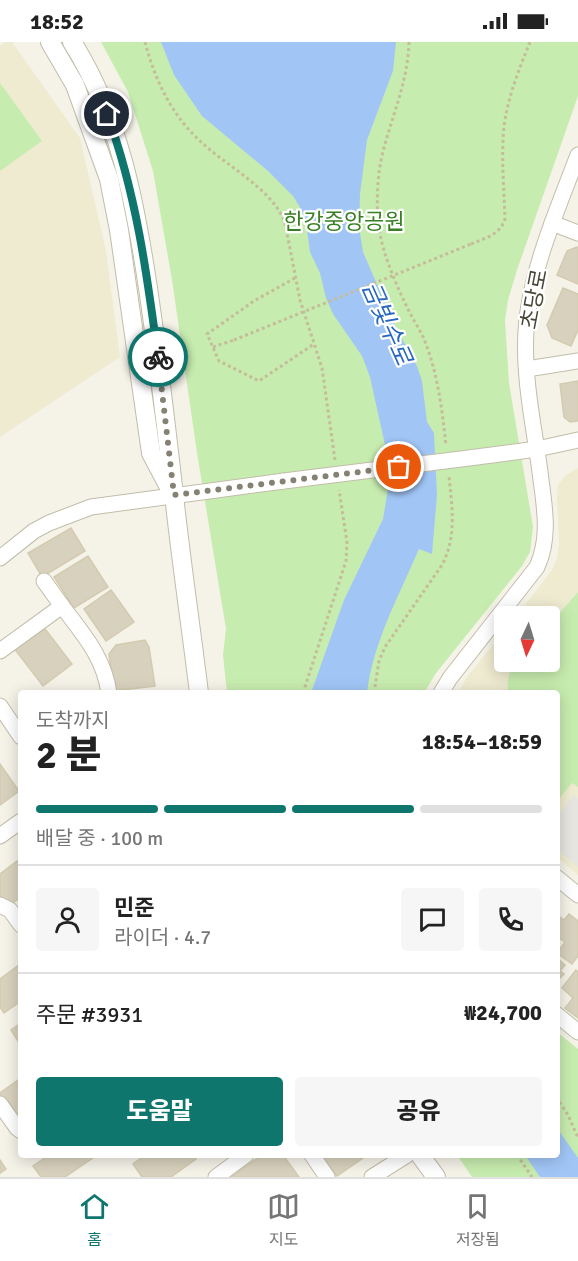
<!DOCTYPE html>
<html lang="ko">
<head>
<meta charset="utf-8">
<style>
  :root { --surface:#fff; --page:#f6f6f6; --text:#222; --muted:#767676; --line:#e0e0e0; --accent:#0f766e }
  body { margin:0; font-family:Signika,"Noto Sans KR",sans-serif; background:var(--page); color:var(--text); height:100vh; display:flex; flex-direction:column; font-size:22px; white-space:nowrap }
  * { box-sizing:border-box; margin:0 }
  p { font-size:20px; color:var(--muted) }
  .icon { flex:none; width:33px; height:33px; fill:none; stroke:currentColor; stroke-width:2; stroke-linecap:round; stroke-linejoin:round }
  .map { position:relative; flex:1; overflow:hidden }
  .side { position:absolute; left:18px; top:648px; width:542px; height:468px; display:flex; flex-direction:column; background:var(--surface); border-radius:6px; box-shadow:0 3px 15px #0003 }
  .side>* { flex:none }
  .needle { width:39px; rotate:184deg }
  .controls { position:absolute; left:494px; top:564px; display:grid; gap:12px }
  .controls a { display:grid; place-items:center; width:66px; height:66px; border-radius:6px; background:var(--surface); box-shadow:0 3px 15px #0003; font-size:30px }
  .pin { position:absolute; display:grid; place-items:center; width:51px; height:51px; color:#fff; margin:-26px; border:3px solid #fff; border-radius:50%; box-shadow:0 2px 6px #0007 }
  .courier { position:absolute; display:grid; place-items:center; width:60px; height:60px; margin:-30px; border:4px solid #0f766e; border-radius:50%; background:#fff; color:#222; box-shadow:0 2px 8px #0007 }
  .overview em { font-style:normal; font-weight:800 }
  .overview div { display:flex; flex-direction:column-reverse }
  .overview { display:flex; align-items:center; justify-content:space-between; height:102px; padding:0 18px }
  h1 { font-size:39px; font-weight:800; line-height:45px }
  .bar { display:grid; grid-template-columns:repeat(4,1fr); gap:9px 6px; align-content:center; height:72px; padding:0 18px }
  .bar i { height:8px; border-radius:4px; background:var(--line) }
  .bar .selected { background:var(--accent) }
  .bar p { grid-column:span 4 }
  .line { display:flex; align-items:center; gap:15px; padding:0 18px; border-top:2px solid var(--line) }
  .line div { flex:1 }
  .round { display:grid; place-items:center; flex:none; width:63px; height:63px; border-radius:6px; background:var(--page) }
  .cta { display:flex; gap:12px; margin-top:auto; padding:12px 18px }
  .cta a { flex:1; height:69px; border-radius:6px; background:var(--accent); color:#fff; font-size:24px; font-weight:800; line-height:69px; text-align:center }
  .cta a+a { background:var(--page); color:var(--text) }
  .status { display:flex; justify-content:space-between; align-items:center; height:42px; padding:0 30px; background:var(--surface); direction:ltr }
  .status svg { height:16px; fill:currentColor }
  .menu { display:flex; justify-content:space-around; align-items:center; height:84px; border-top:2px solid var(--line); background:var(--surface); font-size:16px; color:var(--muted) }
  .menu a { display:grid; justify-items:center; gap:3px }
  .menu .selected { color:var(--accent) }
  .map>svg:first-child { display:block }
</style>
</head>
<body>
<div class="status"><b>18:52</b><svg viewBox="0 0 49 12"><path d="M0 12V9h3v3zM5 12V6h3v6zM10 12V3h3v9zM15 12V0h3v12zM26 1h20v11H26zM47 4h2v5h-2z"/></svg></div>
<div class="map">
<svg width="578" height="1135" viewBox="0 0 578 1135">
  <rect width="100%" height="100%" fill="#f5f3e8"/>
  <g fill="#efebd1">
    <path d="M5,0H12L80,96L106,209L120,315L0,395V4Z"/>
    <path d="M578,426V833L557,815L556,651H458L467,635L504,589V620H549V574H516L552,528L557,516L559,501L557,455L558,443L566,433Z"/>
  </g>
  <g fill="#c7ecaf">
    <path d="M101,0H578V54L517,228L508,258L505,278L509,341L533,485L530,510L522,524L436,631L424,651H227L223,613L226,587L197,411L172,238L153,129L128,50Z"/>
    <path d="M0,41L42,99L0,129Z"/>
    <path d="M578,550V745L572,741L557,759L556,651H508C507,638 508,630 516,620H549V583Z"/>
    <path d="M557,990L578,1007V1135H472L457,1113H556Z"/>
  </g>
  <path fill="#e6e5e0" d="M574,753L578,756V825L557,807V774Z"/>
  <g fill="#a1c6f6">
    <path d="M161,0H396L393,29L367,98L360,152L359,185L363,210L395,284L417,324L422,339L427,380L434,391L437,453L432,512L419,507C399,554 373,600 367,651H311L344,558L383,477L388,447L385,403L370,335L362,314L333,272L326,256L320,231L310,210L306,181L301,167L293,154L268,129L202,74L174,33Z"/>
    <path d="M557,1086L578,1116V1135H540L525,1113H556Z"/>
  </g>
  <g fill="#d8d1bd" stroke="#d3cbb0" stroke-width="1.5">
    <path d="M577,205L578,206V242L557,233L567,209Z"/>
    <path d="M563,246L578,252V288L571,304L552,296L547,283Z"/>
    <path d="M578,339V379L570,380L564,375L560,342Z"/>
    <path d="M71,486L85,509L42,535L28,511Z"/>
    <path d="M88,514L108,545L74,566L54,535Z"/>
    <path d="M111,548L134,580L106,599L84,567Z"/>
    <path d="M42,583L72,622L43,644L13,605Z"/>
    <path d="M145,598L149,605L155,644L114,649L109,612L116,603Z"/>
    <path d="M0,722L19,749L0,763Z"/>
    <path d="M17,819L21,824V855L4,867L0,861V832Z"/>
    <path d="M556,872L564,878L569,872L578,879V914L572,922L557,911L565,900L556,894Z"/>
    <path d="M556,915L565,923L560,929L564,932L556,940Z"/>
    <path d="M19,923L21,959L4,971L0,965V937Z"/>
    <path d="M576,928L578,930V976L565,966L573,956L562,946Z"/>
    <path d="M21,981V1004L11,988Z"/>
    <path d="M21,1036V1081L0,1057V1051Z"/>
    <path d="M49,1113H90L93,1116L65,1135H41L33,1124Z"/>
    <path d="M145,1113H193L196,1117L171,1135H142L133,1122Z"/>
    <path d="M262,1113H283L299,1135H231Z"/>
    <path d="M321,1113H364L363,1116L337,1134Z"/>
    <path d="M0,1118L6,1127L0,1131Z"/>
  </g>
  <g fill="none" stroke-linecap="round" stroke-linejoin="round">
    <g stroke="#c2bdaa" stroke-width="17">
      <g id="minor">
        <path d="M552,181L578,191"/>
        <path d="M527,327L578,319"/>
        <path d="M469,416L537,407L578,398"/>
        <path d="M0,516L34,489L49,481L91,465L284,439"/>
        <path d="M44,539L62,564"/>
        <path d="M0,609L62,564C83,592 104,615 109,651"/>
        <path d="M441,651L450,636L537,525C551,494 544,463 540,430C534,384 523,336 526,289C529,232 558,166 578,113"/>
        <path d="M0,664L21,695"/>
        <path d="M0,794L21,779"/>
        <path d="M556,835L578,853"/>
        <path d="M0,863L10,868L21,883"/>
        <path d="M556,972L578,990"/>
        <path d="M0,1062L17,1086L21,1089"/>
        <path d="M312,1113L327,1135"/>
        <path d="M216,1135L246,1113"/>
        <path d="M372,1135L407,1113"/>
      </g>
    </g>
    <g stroke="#c2bdaa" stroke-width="20">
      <g id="tertiary">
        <path d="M50,0L75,43L109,137L119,188L151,411L170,447"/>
        <path d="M72,0C119,74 135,160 148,246C158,314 166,383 174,453C181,519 191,585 199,651"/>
        <path d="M420,1113L436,1135"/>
      </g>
    </g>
    <g stroke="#c4bc9a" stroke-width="3" stroke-dasharray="3 3" stroke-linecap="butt">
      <path d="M145,0C155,38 171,72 200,99C226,124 273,147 285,181L300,258L322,326L335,418"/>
      <path d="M409,0C408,36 395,67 385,102C378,125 376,154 378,179C381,208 394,238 407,265C412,276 419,286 424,297C438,332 442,367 446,404"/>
      <path d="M471,202C485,196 500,193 505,177C504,146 501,115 504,84C508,55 519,27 530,0"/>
      <path d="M295,236L254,259L207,292L219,319L259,339L314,302"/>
      <path d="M213,305L234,298"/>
      <path d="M303,651L346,519L347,500L339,448"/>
      <path d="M374,651L379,619L385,605L442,523C457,495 452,465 449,434"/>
      <path d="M556,1055L568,1073L578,1096"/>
      <path d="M517,1113L532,1135"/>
    </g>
    <use href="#minor" stroke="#fff" stroke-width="15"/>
    <use href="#tertiary" stroke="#fff" stroke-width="18"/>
    <g stroke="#c2bdaa" stroke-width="17" stroke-linecap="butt">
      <path id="minor-bridge" d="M284,439L469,416"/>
    </g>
    <path stroke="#c4bc9a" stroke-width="3" stroke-dasharray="3 3" stroke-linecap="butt" d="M234,298L471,202"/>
    <use href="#minor-bridge" stroke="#fff" stroke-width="15"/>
  </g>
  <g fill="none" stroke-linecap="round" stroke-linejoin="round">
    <path stroke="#858274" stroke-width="6" stroke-dasharray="0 10.8" d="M158,315L174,453L399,425"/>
    <path stroke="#0f766e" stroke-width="8" d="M107,72C136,150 147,232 158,315"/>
  </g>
  <g text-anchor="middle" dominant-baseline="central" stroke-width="4.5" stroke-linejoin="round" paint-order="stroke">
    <g font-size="22" fill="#398024" stroke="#fff">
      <text x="344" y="179">한강중앙공원</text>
    </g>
    <g font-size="22" fill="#494536" stroke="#fff">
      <text transform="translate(534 257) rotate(-79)">초당로</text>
    </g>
    <g font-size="24" font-style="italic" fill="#2767be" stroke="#fff">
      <text transform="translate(387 281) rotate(66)">금빛수로</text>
    </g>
  </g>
</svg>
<div class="controls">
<a><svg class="needle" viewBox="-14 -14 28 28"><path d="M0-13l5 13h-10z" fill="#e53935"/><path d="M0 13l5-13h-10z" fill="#767676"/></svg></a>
</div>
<div class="pin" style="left:399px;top:425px;background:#ea580c"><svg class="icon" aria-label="bag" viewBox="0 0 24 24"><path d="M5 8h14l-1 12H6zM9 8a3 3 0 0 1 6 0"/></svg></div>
<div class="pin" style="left:107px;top:72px;background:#1f2937"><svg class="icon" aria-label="home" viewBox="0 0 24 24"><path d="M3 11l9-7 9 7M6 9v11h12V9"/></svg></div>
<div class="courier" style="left:158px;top:315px"><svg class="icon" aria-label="bike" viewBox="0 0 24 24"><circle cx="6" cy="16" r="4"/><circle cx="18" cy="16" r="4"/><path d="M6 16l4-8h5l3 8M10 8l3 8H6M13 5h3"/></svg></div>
<section class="side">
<div class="overview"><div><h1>2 분</h1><p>도착까지</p></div><em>18:54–18:59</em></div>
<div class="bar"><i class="selected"></i><i class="selected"></i><i class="selected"></i><i></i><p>배달 중 · 100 m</p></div>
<div class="line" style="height:108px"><a class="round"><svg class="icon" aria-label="person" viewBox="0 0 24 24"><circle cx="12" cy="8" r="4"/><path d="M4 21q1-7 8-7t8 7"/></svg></a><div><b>민준</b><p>라이더 · 4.7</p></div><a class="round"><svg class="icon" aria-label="chat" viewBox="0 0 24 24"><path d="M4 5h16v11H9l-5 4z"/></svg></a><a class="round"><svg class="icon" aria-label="phone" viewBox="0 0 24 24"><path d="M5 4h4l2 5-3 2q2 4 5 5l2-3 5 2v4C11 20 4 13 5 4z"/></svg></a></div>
<div class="line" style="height:78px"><div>주문 #3931</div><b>₩24,700</b></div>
<div class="cta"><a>도움말</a><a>공유</a></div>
</section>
</div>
<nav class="menu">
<a class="selected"><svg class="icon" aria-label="home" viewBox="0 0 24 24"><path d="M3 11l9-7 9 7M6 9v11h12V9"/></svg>홈</a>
<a><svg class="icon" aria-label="map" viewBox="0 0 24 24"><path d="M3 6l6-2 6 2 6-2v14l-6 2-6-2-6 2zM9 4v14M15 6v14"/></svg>지도</a>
<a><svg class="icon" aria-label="saved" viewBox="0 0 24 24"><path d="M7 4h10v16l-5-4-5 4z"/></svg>저장됨</a>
</nav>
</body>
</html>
